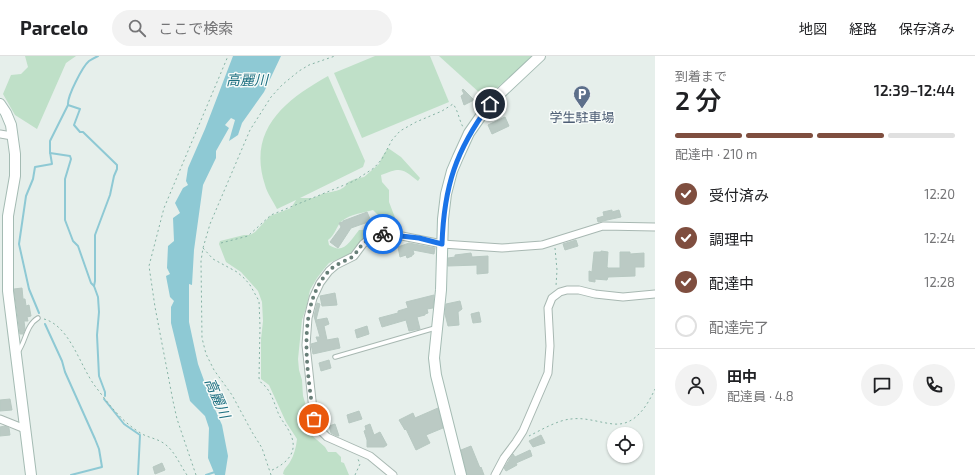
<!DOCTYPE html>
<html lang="ja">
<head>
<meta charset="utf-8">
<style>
  :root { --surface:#fff; --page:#f2f2f2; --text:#202124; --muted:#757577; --line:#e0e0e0; --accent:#7f4e3f }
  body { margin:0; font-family:"Exo 2","Noto Sans JP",sans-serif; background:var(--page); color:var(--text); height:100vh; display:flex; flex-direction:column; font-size:15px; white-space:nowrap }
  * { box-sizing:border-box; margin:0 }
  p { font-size:13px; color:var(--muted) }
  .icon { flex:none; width:22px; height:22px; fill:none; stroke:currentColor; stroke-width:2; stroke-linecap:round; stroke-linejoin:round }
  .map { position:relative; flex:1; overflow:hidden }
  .drawer { display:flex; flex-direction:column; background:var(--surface); width:320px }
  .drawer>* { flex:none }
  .buttons { position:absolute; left:607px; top:371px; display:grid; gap:8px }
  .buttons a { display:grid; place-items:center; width:36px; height:36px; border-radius:50%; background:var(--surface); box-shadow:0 1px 3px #0004; font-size:20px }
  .pin { position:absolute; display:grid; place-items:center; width:34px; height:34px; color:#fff; margin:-17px; border:2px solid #fff; border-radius:50%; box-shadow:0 1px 4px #0007 }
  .courier { position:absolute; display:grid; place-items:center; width:40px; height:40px; margin:-20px; border:3px solid #1a73e8; border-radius:50%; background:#fff; color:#222; box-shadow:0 1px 5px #0007 }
  .head em { font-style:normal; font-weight:600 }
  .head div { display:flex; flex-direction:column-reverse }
  .head { display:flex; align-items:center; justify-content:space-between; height:68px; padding:0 20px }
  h1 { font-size:26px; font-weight:600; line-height:30px }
  .bar { display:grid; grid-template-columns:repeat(4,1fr); gap:6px 4px; align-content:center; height:48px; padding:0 20px }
  .bar i { height:5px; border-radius:3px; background:var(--line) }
  .bar .active { background:var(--accent) }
  .bar p { grid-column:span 4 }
  .line { display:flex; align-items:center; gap:10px; padding:0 20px; border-top:1px solid var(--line) }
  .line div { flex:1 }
  .round { display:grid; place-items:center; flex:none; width:42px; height:42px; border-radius:21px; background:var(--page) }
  ol { padding:0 20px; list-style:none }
  li { display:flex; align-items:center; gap:12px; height:44px }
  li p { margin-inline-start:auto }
  li .icon { padding:4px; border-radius:50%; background:var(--accent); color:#fff; stroke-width:4 }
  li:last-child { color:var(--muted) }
  li i { width:22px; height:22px; border:2px solid var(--line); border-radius:50% }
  header { display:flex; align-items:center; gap:24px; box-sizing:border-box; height:56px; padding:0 20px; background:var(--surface); border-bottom:1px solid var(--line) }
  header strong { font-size:19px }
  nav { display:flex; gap:22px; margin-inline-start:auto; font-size:14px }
  .search { width:280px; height:36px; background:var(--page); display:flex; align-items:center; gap:10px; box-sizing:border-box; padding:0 14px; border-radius:22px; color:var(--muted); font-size:15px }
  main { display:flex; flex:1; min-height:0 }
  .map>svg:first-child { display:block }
</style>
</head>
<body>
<header>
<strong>Parcelo</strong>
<div class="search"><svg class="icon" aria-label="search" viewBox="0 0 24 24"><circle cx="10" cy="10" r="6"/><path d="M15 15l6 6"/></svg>ここで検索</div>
<nav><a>地図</a><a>経路</a><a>保存済み</a></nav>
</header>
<main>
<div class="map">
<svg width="655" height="419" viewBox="0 0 655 419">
  <rect width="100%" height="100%" fill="#e6efeb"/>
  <g fill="#bfe0c8">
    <path d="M25,0H76L66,7L37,73L15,59L3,38L11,19L21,18L28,11Z"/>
    <path d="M375,0H430L449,46L362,82L334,17Z"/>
    <path d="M439,0H533V1L491,37L482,39Z"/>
    <path d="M328,20L365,105L363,111L300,142C305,142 309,142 313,142C317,141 319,139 322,138C332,135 343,136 348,126L355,123L364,121L379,108L382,101L388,92L401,101L420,122L418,125C402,112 401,111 381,119L382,126L389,134V146L399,172L397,174L382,173L378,159L373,154C363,157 350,158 342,165C336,170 336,178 328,184L329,189C344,199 350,185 359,174H367L376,172L378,175L371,177L363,183L350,198L329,207L324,213L317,222L310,234L307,249L302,264L298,303L299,314L302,324L303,340L307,353L304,366L308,376L325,391L328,396H336L341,401V406L344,407L349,419H285L283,418C284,412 287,411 290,406C294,399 296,392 297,383L286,366L269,329L261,323V283L263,265L262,246L258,235L241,216L226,206L219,188L220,185L244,179H250L255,176L270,160L291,152L296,144L277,153C273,145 267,137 265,129C247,74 285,44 328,20Z"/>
  </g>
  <path fill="#8ec9d4" d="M233,0H281L264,36L242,67L238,79L229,85L235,64L231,62L225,69L229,72L216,95V102L203,129L194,194L192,229L189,228V266L198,308L213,349L222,369L228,400L225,419H215L208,402L209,372L205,360L190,345L171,267V251L174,245L170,241L166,220L170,218L167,212L168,190L174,185L173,162L180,157L175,147L183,132L188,129L186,125L188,112L205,73Z"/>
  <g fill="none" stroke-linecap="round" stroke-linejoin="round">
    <g stroke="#8ec9d4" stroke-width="2">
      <path d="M98,0C96,1 92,3 89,5C83,10 67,40 68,49L80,53L74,69L80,76H83L117,109V113L114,120L110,139L95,179V225L94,230L98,241L99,256L97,279L99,320L105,336V340"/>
      <path d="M50,97L70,100L71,103L65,123V164L73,185L78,190L91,227L94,230"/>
      <path d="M39,257L29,233L19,188L26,140L33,123L35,111L52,108L50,96V85L68,49"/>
      <path d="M45,268L62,305L65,316L95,383L99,393L102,411L71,419"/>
      <path d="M104,343L124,368L140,379L138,419"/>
      <path d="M206,419L215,416"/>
    </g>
  </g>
  <g fill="#bbcac4" stroke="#b8c9c2">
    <path d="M463,33L474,44L464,49L461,40L464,38L462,34Z"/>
    <path d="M505,61L509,70L492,78L488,69Z"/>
    <path d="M612,154V156L619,154L621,161L598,166L597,162L604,160L603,156Z"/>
    <path d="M367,156L371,165L351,172L338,192L330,186L341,171L339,167L343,166V165Z"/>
    <path d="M576,184L578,190L565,194L563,188Z"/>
    <path d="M409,187L435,192L434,198L413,194L414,198L412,199V200L407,202L406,199L400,201L398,191Z"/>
    <path d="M601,195L608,196L607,211L608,212H620V196H630V198L644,197V211H635V220L608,221L607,224L595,223V226L589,225V215L592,216L594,196H601Z"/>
    <path d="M471,197L472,201L488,200V217L477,218V209L448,210V202L455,201V199Z"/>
    <path d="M22,232L23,243H25L26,250L29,249L31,260L27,261L28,265H24L25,273L23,278H20L14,233Z"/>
    <path d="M335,237L337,249L322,250L320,240Z"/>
    <path d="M434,239L433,252L427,253L428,257L425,258V259L417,261L420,273L409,275L406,264L382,271L379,262L398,257V255L408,252L406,246Z"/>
    <path d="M460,245L462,253L458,256L459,269L448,270L445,258L446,248Z"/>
    <path d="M317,247L320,248L316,264L327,262L329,268L324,270L327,284L338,282L340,292L313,298L311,288L318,286L316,281H320L314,260Z"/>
    <path d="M479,256L481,266L473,267L471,258Z"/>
    <path d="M367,270L369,278L357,282L355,274Z"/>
    <path d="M329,304L331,312L321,315L319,307Z"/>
    <path d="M10,343L12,354L0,355V344Z"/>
    <path d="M438,352L443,372L426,379L430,387L416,394L406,373L405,374L399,364L413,357L415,362Z"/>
    <path d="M359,355L362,363L349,367L347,359Z"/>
    <path d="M335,368L339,380H337L331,377L329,370Z"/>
    <path d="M370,368L374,379L380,376L387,389L384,391H367V384L364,375L366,374L365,370Z"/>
    <path d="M5,370L9,372L10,379L0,380V371Z"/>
    <path d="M541,379L545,387L533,391L529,385Z"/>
    <path d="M471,390L480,412L481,411L484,419H467L461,394Z"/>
    <path d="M530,394L532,400L516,407L517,409L506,415L504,412L513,398L515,401Z"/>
    <path d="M162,407L165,414L155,418L153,411Z"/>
  </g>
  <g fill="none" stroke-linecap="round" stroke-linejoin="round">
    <g stroke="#a8b8b2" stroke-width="5.5">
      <g id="lane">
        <path d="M18,296C26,285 26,269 38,262"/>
        <path d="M335,301L435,272"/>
      </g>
    </g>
    <g stroke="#a8b8b2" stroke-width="9">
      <g id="street">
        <path d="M0,78L12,80"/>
        <path d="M0,363L25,373"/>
        <path d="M393,419L370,400L327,381L317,371L314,363L306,289L308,262L313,242L320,227L329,215L336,209L354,200L363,188L373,180L384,178L402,180L442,188L502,192L542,189L603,170L655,171"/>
        <path d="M495,419L504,402L516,386L523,375L548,317L550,290L548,252L552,242L560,236L567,234H579L595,238L623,241L655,238"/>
      </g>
    </g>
    <g stroke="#a4bbb3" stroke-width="12">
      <g id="secondary">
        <path d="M0,48L6,57L11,69L15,98V120L8,160V235L31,419"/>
        <path d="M461,419L436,319L434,302L441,234L443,163L446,138L452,115L458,101L469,77L490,47L540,0"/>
      </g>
    </g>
    <g stroke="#86b3a5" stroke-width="1" stroke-dasharray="2 3" stroke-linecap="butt">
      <path d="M221,187L248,180L271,159L354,125L374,112L382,103L392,84L400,75L416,66L442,55L453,48C458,54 459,64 463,71"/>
      <path d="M203,192L213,203L237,216L245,223L250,229L259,245L260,270L259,322C260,327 263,328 266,331C273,340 275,350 279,359C282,365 286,369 289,375C300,395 288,407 270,415"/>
      <path d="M555,192L557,214L556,230"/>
      <path d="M44,263C70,270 80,310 95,330C108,347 120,364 139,376C147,382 158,382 166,389C175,396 180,409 187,419"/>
      <path d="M529,380C541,374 558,364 571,363C586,361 600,367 614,368C635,370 647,350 655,333"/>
      <path d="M196,419L177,363L173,345L155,251L149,210L164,152L228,0"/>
      <path d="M271,419L262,392L252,376L232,339L214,314L206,298L202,282L201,205L203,192L210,168L250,74L271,41L282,29L299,15L309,9L335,0"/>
      <path d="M355,419L360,408L358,403"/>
    </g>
    <use href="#lane" stroke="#fff" stroke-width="3.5"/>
    <use href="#street" stroke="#fff" stroke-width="7"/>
    <use href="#secondary" stroke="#fff" stroke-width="10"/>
  </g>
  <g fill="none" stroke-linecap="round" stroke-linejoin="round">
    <path stroke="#687f78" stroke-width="4" stroke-dasharray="0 7.2" d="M314,363C308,320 295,250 329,215C335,208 344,206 352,201C356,198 358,193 362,189C367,183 375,180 383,178"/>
    <path stroke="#1a73e8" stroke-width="5" d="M383,178L419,182L442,188C444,130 456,94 490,48"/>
  </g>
  <defs>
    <g id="parking-pin" transform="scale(0.9)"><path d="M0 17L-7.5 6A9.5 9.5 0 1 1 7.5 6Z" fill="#5c6f8a" stroke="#f7fbf9"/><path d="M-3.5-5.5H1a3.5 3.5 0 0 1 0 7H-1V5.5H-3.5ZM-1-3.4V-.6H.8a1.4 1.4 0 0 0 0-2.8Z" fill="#fff"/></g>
  </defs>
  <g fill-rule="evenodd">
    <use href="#parking-pin" x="582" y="38"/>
  </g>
  <g text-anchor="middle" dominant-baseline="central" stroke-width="3" stroke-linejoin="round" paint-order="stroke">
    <g font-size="13" fill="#4e5e75" stroke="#f7fbf9">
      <text x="582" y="61">学生駐車場</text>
    </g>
    <g font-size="14" font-style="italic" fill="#1c6f80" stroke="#f7fbf9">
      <text x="247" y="23">高麗川</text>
      <text transform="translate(218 342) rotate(67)">高麗川</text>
    </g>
  </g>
</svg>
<div class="buttons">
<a><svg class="icon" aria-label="locate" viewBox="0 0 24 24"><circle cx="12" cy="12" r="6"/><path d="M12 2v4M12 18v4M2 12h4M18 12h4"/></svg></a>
</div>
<div class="pin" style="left:314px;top:363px;background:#ea580c"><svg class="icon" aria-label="bag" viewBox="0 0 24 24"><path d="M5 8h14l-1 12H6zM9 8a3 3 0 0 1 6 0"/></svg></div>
<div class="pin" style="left:490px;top:48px;background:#1f2937"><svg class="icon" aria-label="home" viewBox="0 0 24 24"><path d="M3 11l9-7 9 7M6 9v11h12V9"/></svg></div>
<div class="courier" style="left:383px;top:178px"><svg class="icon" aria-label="bike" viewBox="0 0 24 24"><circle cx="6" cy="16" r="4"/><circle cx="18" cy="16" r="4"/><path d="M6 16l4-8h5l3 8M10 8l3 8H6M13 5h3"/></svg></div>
</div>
<section class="drawer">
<div class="head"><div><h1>2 分</h1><p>到着まで</p></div><em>12:39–12:44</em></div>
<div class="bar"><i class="active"></i><i class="active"></i><i class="active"></i><i></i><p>配達中 · 210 m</p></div>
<ol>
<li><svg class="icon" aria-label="check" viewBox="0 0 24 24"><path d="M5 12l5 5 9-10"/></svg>受付済み<p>12:20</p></li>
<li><svg class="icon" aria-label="check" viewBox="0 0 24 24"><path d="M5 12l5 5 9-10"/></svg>調理中<p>12:24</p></li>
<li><svg class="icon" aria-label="check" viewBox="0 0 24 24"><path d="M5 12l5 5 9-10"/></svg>配達中<p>12:28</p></li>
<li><i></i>配達完了</li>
</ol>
<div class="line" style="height:72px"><a class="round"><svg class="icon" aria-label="person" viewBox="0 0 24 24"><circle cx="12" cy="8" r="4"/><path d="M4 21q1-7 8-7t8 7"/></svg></a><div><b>田中</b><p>配達員 · 4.8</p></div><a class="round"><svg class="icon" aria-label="chat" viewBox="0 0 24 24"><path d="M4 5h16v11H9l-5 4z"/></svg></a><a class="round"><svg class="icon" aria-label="phone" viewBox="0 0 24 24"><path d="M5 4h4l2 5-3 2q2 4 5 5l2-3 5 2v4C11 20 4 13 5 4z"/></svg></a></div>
</section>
</main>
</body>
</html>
